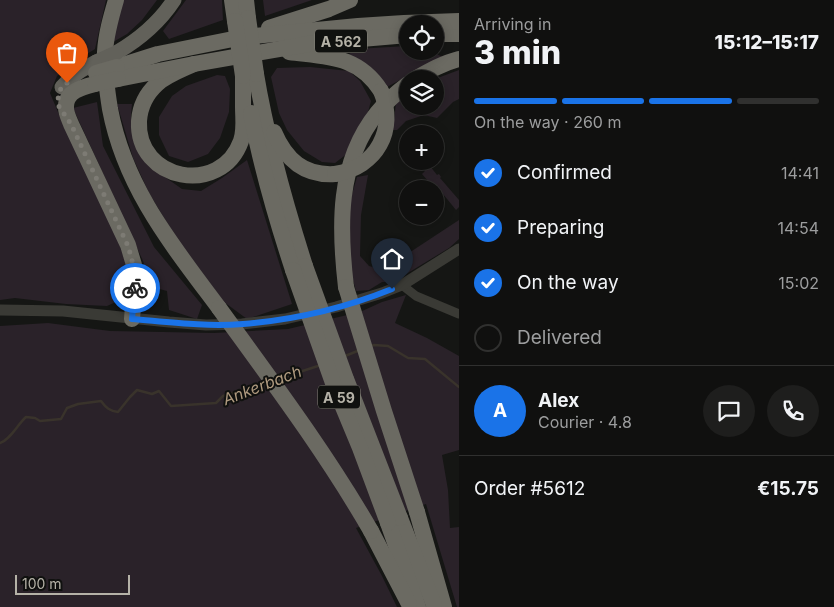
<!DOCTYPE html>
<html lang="en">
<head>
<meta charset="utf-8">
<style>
  :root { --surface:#10100f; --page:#1e1e1d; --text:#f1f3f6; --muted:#9c9d9e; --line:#30302f; --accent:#1a73e8 }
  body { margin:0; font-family:Inter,sans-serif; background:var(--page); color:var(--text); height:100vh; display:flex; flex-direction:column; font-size:19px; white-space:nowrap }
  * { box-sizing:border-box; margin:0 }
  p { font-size:16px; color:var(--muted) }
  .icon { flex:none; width:28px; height:28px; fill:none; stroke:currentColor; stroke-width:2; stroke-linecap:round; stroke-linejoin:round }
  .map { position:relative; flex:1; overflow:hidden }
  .sheet { display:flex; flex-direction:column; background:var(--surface); width:375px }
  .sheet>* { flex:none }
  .controls { position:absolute; left:399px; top:15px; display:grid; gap:10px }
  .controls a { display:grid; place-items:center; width:45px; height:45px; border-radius:50%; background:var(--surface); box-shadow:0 2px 12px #0003,0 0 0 1px var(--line); font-size:25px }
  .scale { position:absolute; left:15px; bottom:12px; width:115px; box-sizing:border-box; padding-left:5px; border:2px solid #b5b2a7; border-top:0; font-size:14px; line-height:18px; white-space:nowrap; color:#b5b2a7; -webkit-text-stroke:4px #10110f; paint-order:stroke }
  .pin { position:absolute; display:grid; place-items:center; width:42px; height:42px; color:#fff; margin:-51px -21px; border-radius:50% 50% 50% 0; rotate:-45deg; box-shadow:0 0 5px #0007 }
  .pin .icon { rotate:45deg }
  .courier { position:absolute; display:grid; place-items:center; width:50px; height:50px; margin:-25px; border:4px solid #1a73e8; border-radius:50%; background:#fff; color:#222; box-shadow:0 1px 6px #0007 }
  .summary em { font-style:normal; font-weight:800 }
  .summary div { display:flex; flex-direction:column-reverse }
  .summary { display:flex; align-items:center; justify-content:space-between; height:85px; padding:0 15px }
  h1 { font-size:32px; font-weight:800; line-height:38px }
  .bar { display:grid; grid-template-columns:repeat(4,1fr); gap:8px 5px; align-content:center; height:60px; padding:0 15px }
  .bar i { height:6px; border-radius:4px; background:var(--line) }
  .bar .selected { background:var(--accent) }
  .bar p { grid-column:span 4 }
  .line { display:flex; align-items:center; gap:12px; padding:0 15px; border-top:1px solid var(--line) }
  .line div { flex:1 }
  .round { display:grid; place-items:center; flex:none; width:52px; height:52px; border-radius:26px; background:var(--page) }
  ol { padding:0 15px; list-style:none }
  li { display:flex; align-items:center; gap:15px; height:55px }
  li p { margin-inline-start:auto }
  li .icon { padding:5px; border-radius:50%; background:var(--accent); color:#fff; stroke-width:4 }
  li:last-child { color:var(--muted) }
  li i { width:28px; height:28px; border:2px solid var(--line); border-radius:50% }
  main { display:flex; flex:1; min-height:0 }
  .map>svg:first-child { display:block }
</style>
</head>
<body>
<main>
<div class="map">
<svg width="459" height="607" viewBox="0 0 459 607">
  <rect width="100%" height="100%" fill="#151614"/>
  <g fill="#2a2229">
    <path d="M0,0H106L95,49L77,60L57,76L50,93L63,124L117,237L129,273L126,290L118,301L107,306L66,304L15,298L0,300Z"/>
    <path d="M122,0H157L142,20L127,34L113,42Z"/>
    <path d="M186,0H222L223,20L169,39L163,31Z"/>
    <path d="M263,0H312L265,16Z"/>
    <path d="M407,46L408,51H430L443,57L387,87L348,55L356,49Z"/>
    <path d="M310,67L349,71L360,81L371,101L368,112L361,122L348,153L335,163L322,162L304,151L287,130L279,113L271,77L277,68Z"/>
    <path d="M459,70V99L453,102L437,118L424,115L406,121L397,130H393L396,102L407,91L408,106H435V79Z"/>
    <path d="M217,75L225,76L230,89L229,112L220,138L208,154L188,162L169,156L159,135V117L172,96L186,86Z"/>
    <path d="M97,102L103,146L154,247L202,305L197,319L169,310L167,291L152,287L143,261L73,108Z"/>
    <path d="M117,104H132L131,116L135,136L162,175L182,189L201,191L222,178L247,160L292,304L247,319L224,302L175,236L149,193L133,158Z"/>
    <path d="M412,161H426L437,175L439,174L441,177L440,178L459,200V207L456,210L443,194L441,196L422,174L425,171L423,167V165H420L417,162L414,165Z"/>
    <path d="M368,175L361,215L360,256L369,266L383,270L459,220V239L449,248L393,282H382L369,290L356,291L349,266L348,208L357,177Z"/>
    <path d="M406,295L395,323L427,338L459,356V450L442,455L448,490L450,528L459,527V607H457L426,504L356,528L382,576L397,607H0V326L48,323L110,331L214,333L288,329L360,312L382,302Z"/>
  </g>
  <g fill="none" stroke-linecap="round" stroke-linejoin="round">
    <g stroke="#39332b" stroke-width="2.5">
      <path d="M370,346L374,345L388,346L408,358L425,359L459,387"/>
      <path d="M345,356L360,350"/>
      <path d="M278,379L321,365"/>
      <path d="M0,443C11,439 17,425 26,417L35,418L40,421L61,419L67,408L78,404L101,401C106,408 110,411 118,412L130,397L137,390L152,394L159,391L171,406L216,403L223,396L266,383"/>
    </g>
    <path stroke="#3a3a35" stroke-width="9" d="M402,285L416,296L459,314"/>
    <path stroke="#3a3a35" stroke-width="11" d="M0,310L63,311L169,322L206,325L242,324L285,319L336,307L382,293L402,285L459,249"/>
    <g stroke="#62615a" stroke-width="15">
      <path d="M116,53C140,39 159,23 174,0"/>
      <path d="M62,87C72,75 83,69 96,62"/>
    </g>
    <g stroke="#6b6a62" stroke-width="16">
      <path d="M116,0C111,17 106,34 105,52C104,71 107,90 110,109C125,188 172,245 219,308"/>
      <path d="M232,0L235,21"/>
      <path d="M246,0L248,18"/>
      <path d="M269,28L329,9L350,0"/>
      <path d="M435,34H459"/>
      <path d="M289,52C327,57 358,55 381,91"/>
      <path d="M194,64C181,70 167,75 157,84C146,94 140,107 139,121C136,181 221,197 241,141C245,130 243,119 243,107C243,97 243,87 243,76"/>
      <path d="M117,67L158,54L243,37L358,26L404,23L459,21"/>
      <path d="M256,74C267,140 285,203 305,266"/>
      <path d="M118,79L194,64L314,43L408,35"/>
      <path d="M415,79C429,71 443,63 459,59"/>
      <path d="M95,84C83,87 65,91 66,108C66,113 69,119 71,124L128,245L134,265L135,279L132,319"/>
      <path d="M251,113C261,167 276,218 293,270"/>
      <path d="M274,132C286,160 304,176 335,174"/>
      <path d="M346,287C339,227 337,163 377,113C386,102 396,93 408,84"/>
      <path d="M417,512L444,607"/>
      <path d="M400,518L434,605"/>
      <path d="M388,523L418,607"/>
      <path d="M371,531L409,604"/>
    </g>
    <path stroke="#62615a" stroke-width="15" d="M96,62L116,53"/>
    <g stroke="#6b6a62" stroke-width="16">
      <path d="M248,18L256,74"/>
      <path d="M235,21L243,76"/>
      <path d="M96,73L117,67"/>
      <path d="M95,84L118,79"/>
      <path d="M335,174C377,167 397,130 381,91"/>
      <path d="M305,266L346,379L400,518"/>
      <path d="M293,270L333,383L360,448L388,523"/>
      <path d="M346,287L384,411L417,512"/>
      <path d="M219,308C272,381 326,453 371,531"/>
    </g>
  </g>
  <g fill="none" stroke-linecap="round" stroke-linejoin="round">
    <path stroke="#7d7b74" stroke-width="5" stroke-dasharray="0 9" d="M67,83L60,90L58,99V105L71,124L128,246C132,260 136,273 135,288"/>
    <path stroke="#1a73e8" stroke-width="6" d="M135,288L132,319C168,322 206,327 243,324C293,320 345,308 392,289"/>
  </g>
  <g text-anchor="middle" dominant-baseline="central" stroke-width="4" stroke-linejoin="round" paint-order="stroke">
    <g fill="#10110f" stroke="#848279" stroke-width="1">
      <rect x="315" y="29.5" width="52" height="23" rx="4"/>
      <rect x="318" y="385.5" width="42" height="23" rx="4"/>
    </g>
    <g font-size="14" font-weight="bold" fill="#b5b2a7">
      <text x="341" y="41">A 562</text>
      <text x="339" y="397">A 59</text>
    </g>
    <g font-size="16" font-style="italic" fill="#af9a7f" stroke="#10110f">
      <text transform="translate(262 385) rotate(-21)">Ankerbach</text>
    </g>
  </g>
</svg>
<div class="controls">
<a><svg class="icon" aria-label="locate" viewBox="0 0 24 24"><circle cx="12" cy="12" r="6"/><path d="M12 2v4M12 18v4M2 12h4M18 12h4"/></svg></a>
<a><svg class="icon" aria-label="layers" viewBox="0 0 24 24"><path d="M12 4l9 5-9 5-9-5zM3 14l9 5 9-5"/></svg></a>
<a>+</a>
<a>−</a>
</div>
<div class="scale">100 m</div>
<div class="pin" style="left:67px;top:83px;background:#ea580c"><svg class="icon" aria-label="bag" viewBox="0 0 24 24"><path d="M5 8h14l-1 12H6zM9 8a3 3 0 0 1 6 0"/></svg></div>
<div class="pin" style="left:392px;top:289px;background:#1f2937"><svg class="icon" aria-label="home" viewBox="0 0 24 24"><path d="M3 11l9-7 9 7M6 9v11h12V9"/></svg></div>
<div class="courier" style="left:135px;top:288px"><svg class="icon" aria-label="bike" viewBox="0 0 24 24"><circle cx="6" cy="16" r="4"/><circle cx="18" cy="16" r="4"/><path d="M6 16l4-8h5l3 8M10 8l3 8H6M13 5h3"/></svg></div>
</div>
<section class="sheet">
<div class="summary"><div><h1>3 min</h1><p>Arriving in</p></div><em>15:12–15:17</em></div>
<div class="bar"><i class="selected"></i><i class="selected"></i><i class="selected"></i><i></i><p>On the way · 260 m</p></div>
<ol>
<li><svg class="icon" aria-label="check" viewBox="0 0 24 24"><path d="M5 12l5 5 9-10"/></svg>Confirmed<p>14:41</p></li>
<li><svg class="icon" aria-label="check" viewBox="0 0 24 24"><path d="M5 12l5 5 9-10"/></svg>Preparing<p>14:54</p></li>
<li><svg class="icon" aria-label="check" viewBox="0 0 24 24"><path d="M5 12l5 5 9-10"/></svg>On the way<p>15:02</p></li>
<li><i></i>Delivered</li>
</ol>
<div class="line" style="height:90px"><b class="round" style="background:var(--accent);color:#fff">A</b><div><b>Alex</b><p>Courier · 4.8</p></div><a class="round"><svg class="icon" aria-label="chat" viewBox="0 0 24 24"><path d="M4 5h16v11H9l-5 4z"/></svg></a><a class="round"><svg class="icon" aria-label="phone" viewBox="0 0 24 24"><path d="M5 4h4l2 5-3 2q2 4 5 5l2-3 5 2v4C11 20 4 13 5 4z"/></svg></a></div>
<div class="line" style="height:65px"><div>Order #5612</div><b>€15.75</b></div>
</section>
</main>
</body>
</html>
